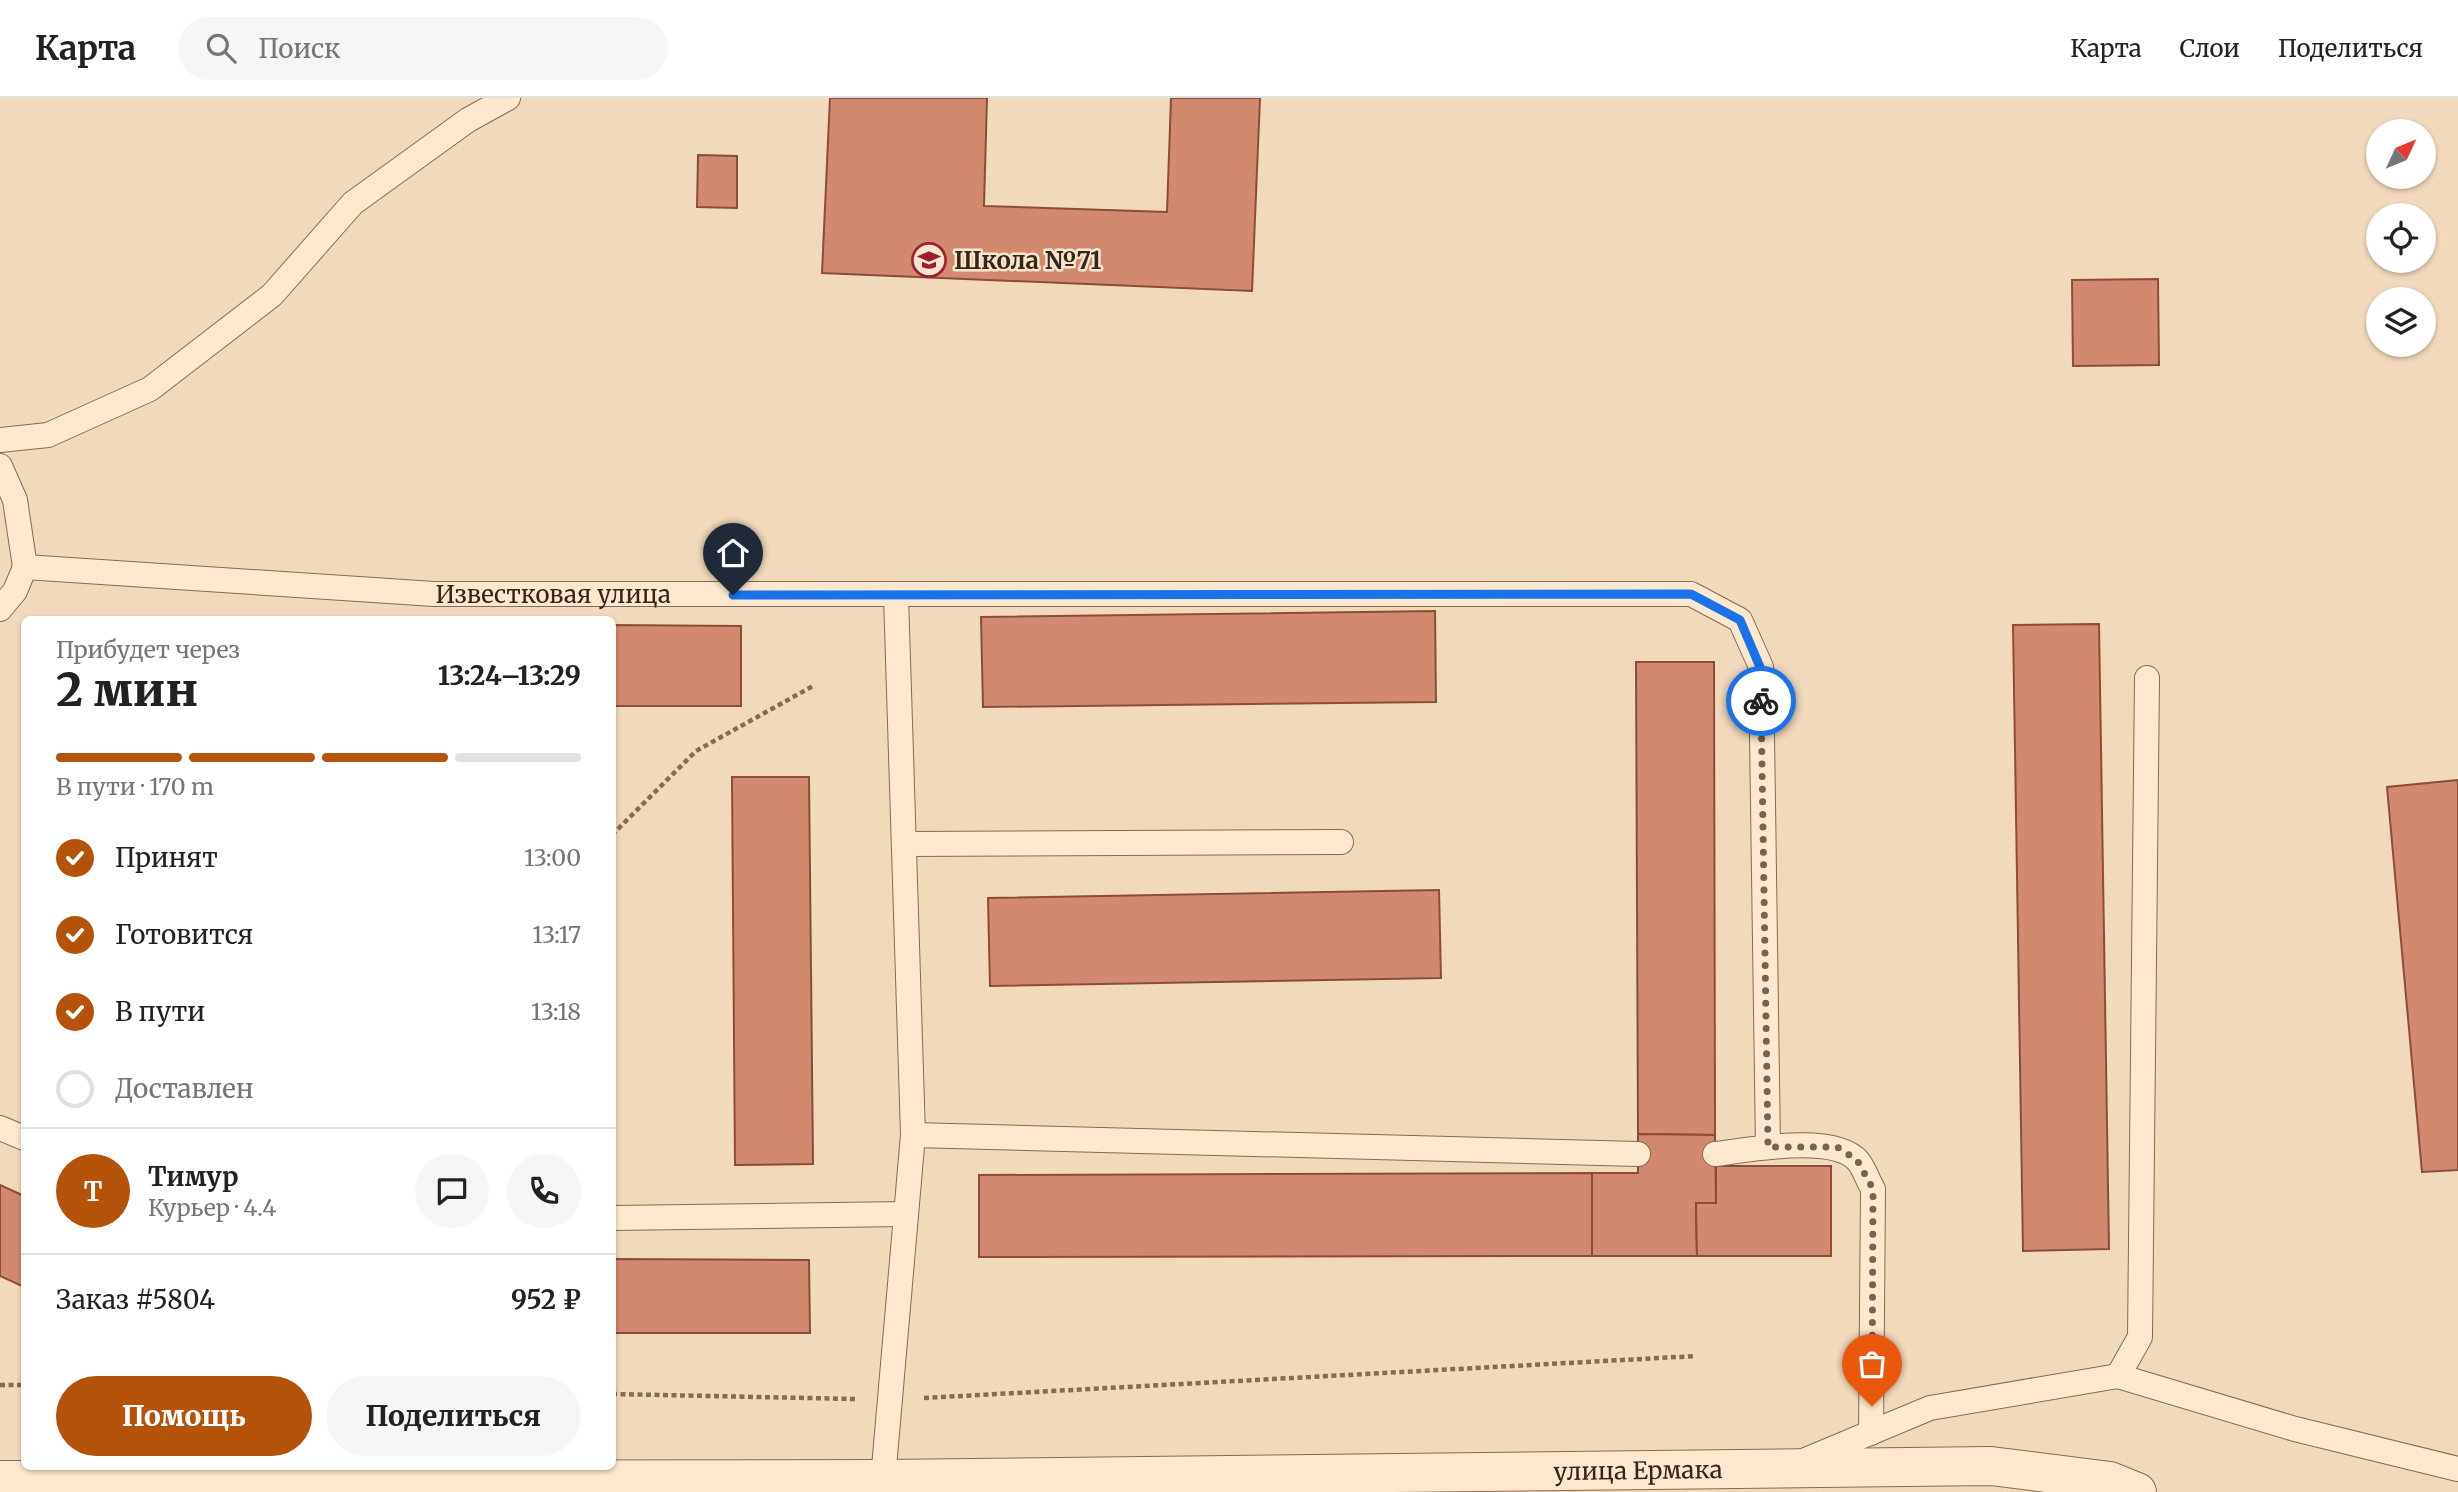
<!DOCTYPE html>
<html lang="ru">
<head>
<meta charset="utf-8">
<style>
  :root { --surface:#fff; --page:#f6f6f6; --text:#222; --muted:#767676; --line:#e0e0e0; --accent:#b45309 }
  body { margin:0; font-family:Merriweather,serif; background:var(--page); color:var(--text); height:100vh; display:flex; flex-direction:column; font-size:26px; white-space:nowrap }
  * { box-sizing:border-box; margin:0 }
  p { font-size:23px; color:var(--muted) }
  .icon { flex:none; width:38px; height:38px; fill:none; stroke:currentColor; stroke-width:2; stroke-linecap:round; stroke-linejoin:round }
  .map { position:relative; flex:1; overflow:hidden }
  .side { position:absolute; left:21px; top:518px; width:595px; height:854px; display:flex; flex-direction:column; background:var(--surface); border-radius:10px; box-shadow:0 2px 5px #0004 }
  .side>* { flex:none }
  .needle { width:46px; rotate:46deg }
  .controls { position:absolute; left:2366px; top:21px; display:grid; gap:14px }
  .controls a { display:grid; place-items:center; width:70px; height:70px; border-radius:50%; background:var(--surface); box-shadow:0 2px 5px #0004; font-size:35px }
  .pin { position:absolute; display:grid; place-items:center; width:60px; height:60px; color:#fff; margin:-72px -30px; border-radius:50% 50% 50% 0; rotate:-45deg; box-shadow:0 0 7px #0007 }
  .pin .icon { rotate:45deg }
  .courier { position:absolute; display:grid; place-items:center; width:70px; height:70px; margin:-35px; border:5px solid #1a73e8; border-radius:50%; background:#fff; color:#222; box-shadow:0 2px 9px #0007 }
  .headline em { font-style:normal; font-weight:800 }
  .headline div { display:flex; flex-direction:column-reverse }
  .headline { display:flex; align-items:center; justify-content:space-between; height:119px; padding:0 35px }
  h1 { font-size:46px; font-weight:800; line-height:52px }
  .bar { display:grid; grid-template-columns:repeat(4,1fr); gap:10px 7px; align-content:center; height:84px; padding:0 35px }
  .bar i { height:9px; border-radius:5px; background:var(--line) }
  .bar .active { background:var(--accent) }
  .bar p { grid-column:span 4 }
  .line { display:flex; align-items:center; gap:18px; padding:0 35px; border-top:2px solid var(--line) }
  .line div { flex:1 }
  .round { display:grid; place-items:center; flex:none; width:74px; height:74px; border-radius:37px; background:var(--page) }
  ol { padding:0 35px; list-style:none }
  li { display:flex; align-items:center; gap:21px; height:77px }
  li p { margin-inline-start:auto }
  li .icon { padding:7px; border-radius:50%; background:var(--accent); color:#fff; stroke-width:4 }
  li:last-child { color:var(--muted) }
  li i { width:38px; height:38px; border:4px solid var(--line); border-radius:50% }
  .primary-button { display:flex; gap:14px; margin-top:auto; padding:14px 35px }
  .primary-button a { flex:1; height:80px; border-radius:42px; background:var(--accent); color:#fff; font-size:28px; font-weight:800; line-height:80px; text-align:center }
  .primary-button a+a { background:var(--page); color:var(--text) }
  header { display:flex; align-items:center; gap:42px; box-sizing:border-box; height:98px; padding:0 35px; background:var(--surface); border-bottom:2px solid var(--line) }
  header strong { font-size:33px }
  nav { display:flex; gap:38px; margin-inline-start:auto; font-size:24px }
  .search { width:490px; height:63px; background:var(--page); display:flex; align-items:center; gap:18px; box-sizing:border-box; padding:0 24px; border-radius:38px; color:var(--muted); font-size:26px }
  .map>svg:first-child { display:block }
</style>
</head>
<body>
<header>
<strong>Карта</strong>
<div class="search"><svg class="icon" aria-label="search" viewBox="0 0 24 24"><circle cx="10" cy="10" r="6"/><path d="M15 15l6 6"/></svg>Поиск</div>
<nav><a>Карта</a><a>Слои</a><a>Поделиться</a></nav>
</header>
<div class="map">
<svg width="2458" height="1394" viewBox="0 0 2458 1394">
  <rect width="100%" height="100%" fill="#f1d9bb"/>
  <g fill="#d3896d" stroke="#8b4d37" stroke-width="2">
    <path d="M830,0H987L984,108L1167,114L1171,0H1260L1252,193L822,175Z"/>
    <path d="M698,57L737,58V110L697,109Z"/>
    <path d="M2158,181L2159,267L2073,268L2072,182Z"/>
    <path d="M1435,513L1436,604L983,609L981,519Z"/>
    <path d="M2099,526L2109,1151L2023,1153L2013,527Z"/>
    <path d="M612,527L741,528V608H612Z"/>
    <path d="M1636,564H1714L1715,1037L1638,1036Z"/>
    <path d="M732,679H809L813,1066L735,1067Z"/>
    <path d="M2458,682V1072L2422,1074L2387,689Z"/>
    <path d="M1439,792L1441,880L990,888L988,800Z"/>
    <path d="M1638,1036L1715,1037L1716,1105H1696L1697,1158H1592V1075H1638Z"/>
    <path d="M1716,1068H1831V1158H1697L1696,1105H1716Z"/>
    <path d="M1592,1075V1158L979,1159V1077Z"/>
    <path d="M0,1087L24,1098V1189L0,1178Z"/>
    <path d="M612,1161L809,1162L810,1235H612Z"/>
  </g>
  <g fill="none" stroke-linecap="round" stroke-linejoin="round">
    <g stroke="#8a6953" stroke-width="26">
      <g id="lane">
        <path d="M0,342L48,337L150,291L272,197L353,105L468,22L508,0"/>
        <path id="s1" d="M0,368L15,402L25,469L434,496H1691L1740,522L1761,569L1768,1049"/>
        <path d="M0,511L15,493L25,469"/>
        <path d="M904,746L1341,744"/>
        <path d="M0,1030L24,1040"/>
        <path d="M913,1037L1638,1056"/>
        <path d="M1715,1056C1749,1052 1834,1035 1858,1063C1864,1070 1868,1083 1873,1091L1871,1335"/>
        <path d="M612,1120L905,1116"/>
        <path d="M2118,1278L2295,1331L2458,1371"/>
        <path d="M1803,1363L1930,1310L2118,1278L2140,1239L2147,580"/>
        <path d="M878,1394L883,1381L913,1037L896,498"/>
      </g>
    </g>
    <g stroke="#8a6953" stroke-width="40">
      <g id="street">
        <path id="s2" d="M0,1382L883,1381L1991,1368L2110,1383L2137,1394"/>
      </g>
    </g>
    <g stroke="#8a6953" stroke-width="4.5" stroke-dasharray="5 3.5" stroke-linecap="butt">
      <path d="M612,737L696,653L813,588"/>
      <path d="M0,1287H24"/>
      <path d="M612,1296L856,1301"/>
      <path d="M924,1300L1696,1258"/>
    </g>
    <use href="#lane" stroke="#fce8ce" stroke-width="24"/>
    <use href="#street" stroke="#fce8ce" stroke-width="38"/>
  </g>
  <g fill="none" stroke-linecap="round" stroke-linejoin="round">
    <path stroke="#786352" stroke-width="7" stroke-dasharray="0 12.6" d="M1761,603L1768,1049H1837L1857,1062L1873,1091L1872,1308"/>
    <path stroke="#1a73e8" stroke-width="9" d="M733,497L1691,496L1740,522L1760,569L1761,603"/>
  </g>
  <defs>
    <g id="school-ring" transform="scale(1.75)"><circle r="9.5" fill="#f8e5cb" stroke="#9e1e31" stroke-width="1.5"/><path d="M0-5L7-2L0 1L-7-2ZM-4 1L0 2.5L4 1V4Q0 6-4 4Z" fill="#9e1e31"/></g>
  </defs>
  <g fill-rule="evenodd">
    <use href="#school-ring" x="929" y="162"/>
  </g>
  <g text-anchor="middle" dominant-baseline="central" stroke-width="5" stroke-linejoin="round" paint-order="stroke">
    <g font-size="24" font-weight="bold" fill="#37241a" stroke="#f8e5cb" text-anchor="start">
      <text x="954" y="162">Школа №71</text>
    </g>
    <g font-size="24" fill="#37241a" stroke="#f8e5cb">
      <text stroke="none"><textPath href="#s1" startOffset="634">Известковая улица</textPath></text>
      <text stroke="none"><textPath href="#s2" startOffset="1638">улица Ермака</textPath></text>
    </g>
  </g>
</svg>
<div class="controls">
<a><svg class="needle" viewBox="-14 -14 28 28"><path d="M0-13l5 13h-10z" fill="#e53935"/><path d="M0 13l5-13h-10z" fill="#767676"/></svg></a>
<a><svg class="icon" aria-label="locate" viewBox="0 0 24 24"><circle cx="12" cy="12" r="6"/><path d="M12 2v4M12 18v4M2 12h4M18 12h4"/></svg></a>
<a><svg class="icon" aria-label="layers" viewBox="0 0 24 24"><path d="M12 4l9 5-9 5-9-5zM3 14l9 5 9-5"/></svg></a>
</div>
<div class="pin" style="left:1872px;top:1308px;background:#ea580c"><svg class="icon" aria-label="bag" viewBox="0 0 24 24"><path d="M5 8h14l-1 12H6zM9 8a3 3 0 0 1 6 0"/></svg></div>
<div class="pin" style="left:733px;top:497px;background:#1f2937"><svg class="icon" aria-label="home" viewBox="0 0 24 24"><path d="M3 11l9-7 9 7M6 9v11h12V9"/></svg></div>
<div class="courier" style="left:1761px;top:603px"><svg class="icon" aria-label="bike" viewBox="0 0 24 24"><circle cx="6" cy="16" r="4"/><circle cx="18" cy="16" r="4"/><path d="M6 16l4-8h5l3 8M10 8l3 8H6M13 5h3"/></svg></div>
<section class="side">
<div class="headline"><div><h1>2 мин</h1><p>Прибудет через</p></div><em>13:24–13:29</em></div>
<div class="bar"><i class="active"></i><i class="active"></i><i class="active"></i><i></i><p>В пути · 170 m</p></div>
<ol>
<li><svg class="icon" aria-label="check" viewBox="0 0 24 24"><path d="M5 12l5 5 9-10"/></svg>Принят<p>13:00</p></li>
<li><svg class="icon" aria-label="check" viewBox="0 0 24 24"><path d="M5 12l5 5 9-10"/></svg>Готовится<p>13:17</p></li>
<li><svg class="icon" aria-label="check" viewBox="0 0 24 24"><path d="M5 12l5 5 9-10"/></svg>В пути<p>13:18</p></li>
<li><i></i>Доставлен</li>
</ol>
<div class="line" style="height:126px"><b class="round" style="background:var(--accent);color:#fff">Т</b><div><b>Тимур</b><p>Курьер · 4.4</p></div><a class="round"><svg class="icon" aria-label="chat" viewBox="0 0 24 24"><path d="M4 5h16v11H9l-5 4z"/></svg></a><a class="round"><svg class="icon" aria-label="phone" viewBox="0 0 24 24"><path d="M5 4h4l2 5-3 2q2 4 5 5l2-3 5 2v4C11 20 4 13 5 4z"/></svg></a></div>
<div class="line" style="height:91px"><div>Заказ #5804</div><b>952 ₽</b></div>
<div class="primary-button"><a>Помощь</a><a>Поделиться</a></div>
</section>
</div>
</body>
</html>
